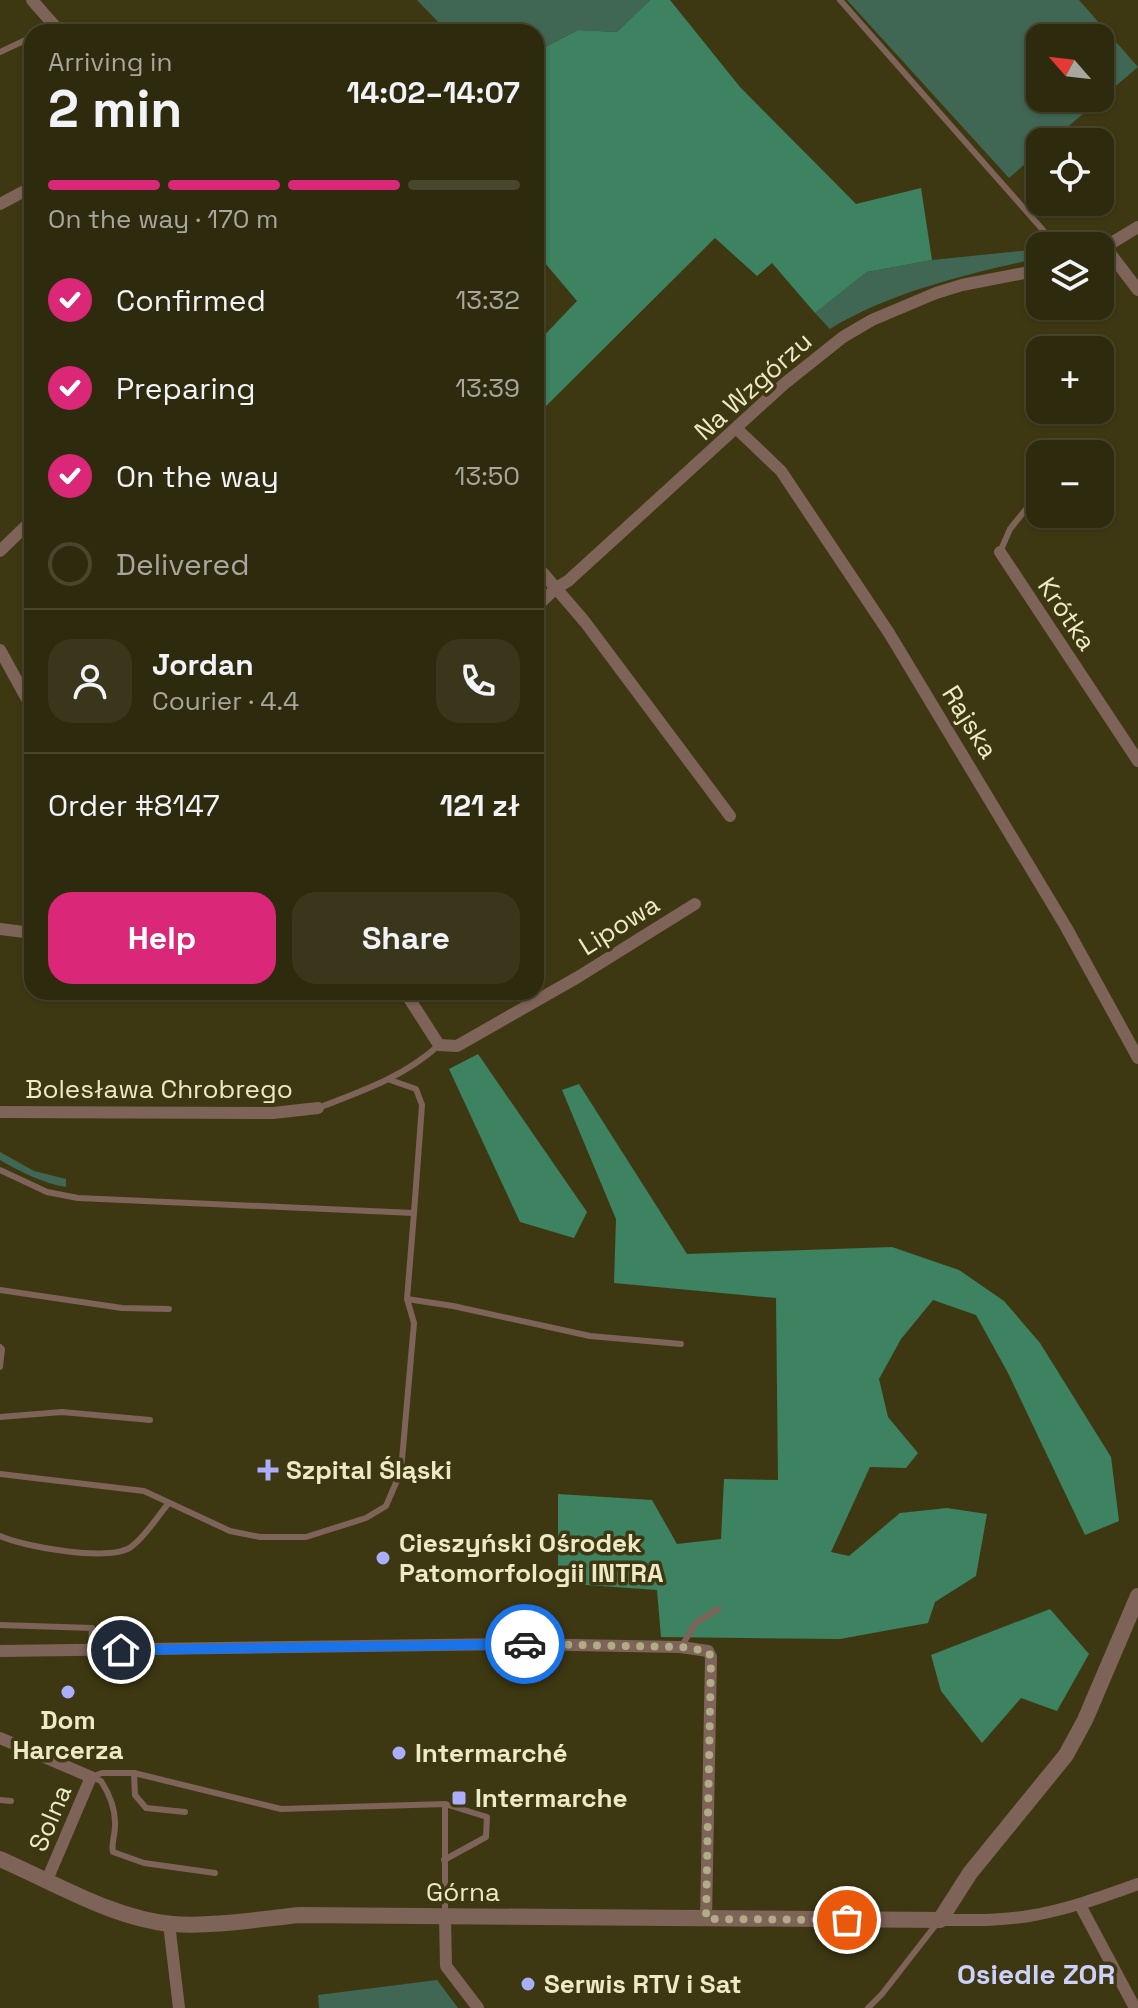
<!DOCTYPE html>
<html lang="en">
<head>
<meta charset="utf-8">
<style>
  :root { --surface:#2e2a0e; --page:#3a361c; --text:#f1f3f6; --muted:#a7a79e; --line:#49462e; --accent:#db2777 }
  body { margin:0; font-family:"Space Grotesk",sans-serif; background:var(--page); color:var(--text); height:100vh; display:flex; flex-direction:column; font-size:30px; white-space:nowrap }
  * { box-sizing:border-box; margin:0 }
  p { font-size:26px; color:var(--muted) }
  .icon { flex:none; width:44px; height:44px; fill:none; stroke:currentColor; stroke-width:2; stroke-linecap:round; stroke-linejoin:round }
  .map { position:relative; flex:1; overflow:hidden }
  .side { position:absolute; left:24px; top:24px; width:520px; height:976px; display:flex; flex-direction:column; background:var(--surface); border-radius:24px; box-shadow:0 2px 6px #0004,0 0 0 2px var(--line) }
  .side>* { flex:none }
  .needle { width:52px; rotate:298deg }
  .controls { position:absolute; left:1026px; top:24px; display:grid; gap:16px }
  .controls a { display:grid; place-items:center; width:88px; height:88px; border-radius:16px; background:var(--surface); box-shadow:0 2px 6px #0004,0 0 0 2px var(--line); font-size:40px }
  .pin { position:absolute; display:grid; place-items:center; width:68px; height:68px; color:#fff; margin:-34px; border:4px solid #fff; border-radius:50%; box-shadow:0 2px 8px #0007 }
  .courier { position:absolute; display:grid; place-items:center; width:80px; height:80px; margin:-40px; border:6px solid #1a73e8; border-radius:50%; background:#fff; color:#222; box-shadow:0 2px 10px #0007 }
  .headline em { font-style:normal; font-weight:600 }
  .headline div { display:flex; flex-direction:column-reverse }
  .headline { display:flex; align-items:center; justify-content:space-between; height:136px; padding:0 24px }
  h1 { font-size:52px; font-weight:600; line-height:60px }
  .bar { display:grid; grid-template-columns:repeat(4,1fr); gap:12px 8px; align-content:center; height:96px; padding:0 24px }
  .bar i { height:10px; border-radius:6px; background:var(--line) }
  .bar .active { background:var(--accent) }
  .bar p { grid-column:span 4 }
  .line { display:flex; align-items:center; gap:20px; padding:0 24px; border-top:2px solid var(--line) }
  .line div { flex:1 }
  .round { display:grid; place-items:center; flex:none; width:84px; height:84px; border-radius:24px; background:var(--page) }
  ol { padding:0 24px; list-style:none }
  li { display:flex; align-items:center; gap:24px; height:88px }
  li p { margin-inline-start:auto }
  li .icon { padding:8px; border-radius:50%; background:var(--accent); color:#fff; stroke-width:4 }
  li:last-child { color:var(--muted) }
  li i { width:44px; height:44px; border:4px solid var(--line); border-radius:50% }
  .cta { display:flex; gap:16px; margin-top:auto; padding:16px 24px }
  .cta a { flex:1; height:92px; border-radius:24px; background:var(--accent); color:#fff; font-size:32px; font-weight:600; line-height:92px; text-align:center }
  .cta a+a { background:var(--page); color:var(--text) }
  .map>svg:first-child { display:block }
</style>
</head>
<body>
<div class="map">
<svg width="1138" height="2008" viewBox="0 0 1138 2008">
  <rect width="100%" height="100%" fill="#3e3812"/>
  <g fill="#406753" fill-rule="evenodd">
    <path d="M417,0H650L617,32L578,30L536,52V32H442L443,27Z"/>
    <path d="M847,0H1079L1138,67L1050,142H1040V151L1009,178ZM1040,38H1100V98H1040Z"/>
    <path d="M1040,249V258C971,273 890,292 830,329L815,313L867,272L932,260Z"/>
    <path d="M0,1152L34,1171L66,1179V1187C42,1183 21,1172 0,1160Z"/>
    <path d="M437,1980L458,2008H319L318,1995Z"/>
  </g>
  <g fill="#3d8261">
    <path d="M650,0H670L740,87L856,204L921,188L932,260L867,272L815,313L772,263L757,276L715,238L536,416V344L577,301L545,263L536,269V52L578,30L617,32Z"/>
    <path d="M478,1054L587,1212L574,1238L520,1222L449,1069Z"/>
    <path d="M579,1084L687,1254L892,1247L959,1270L1004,1301L1040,1343L1111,1457L1119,1521L1085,1535L1008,1373L976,1315L933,1300L901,1339L879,1379L888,1417L918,1453L906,1468L870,1467L831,1552L849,1556L900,1513L947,1508L987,1514L976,1576L935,1602L928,1623L840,1639L661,1637L657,1590L558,1583V1494L652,1500L677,1544L721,1539L724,1479L778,1480L776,1298L614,1283L616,1219L562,1090Z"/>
    <path d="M1050,1609L1089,1654L1057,1711L1021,1698L982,1743L941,1691L931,1655Z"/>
  </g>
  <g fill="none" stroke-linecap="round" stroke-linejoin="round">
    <g stroke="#7e6358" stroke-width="6">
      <path d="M840,0L1057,246"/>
      <path d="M41,32L55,26"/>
      <path d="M0,52L32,37"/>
      <path d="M1074,454L1080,447"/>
      <path d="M1000,552L1010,529L1040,492"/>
      <path d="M318,1108C362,1091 404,1077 439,1045"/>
      <path d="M0,1170L47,1192L78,1198L414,1213L422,1105L416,1089L390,1080"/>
      <path d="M0,1290L122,1308L169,1309"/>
      <path d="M407,1299L453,1306L590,1336L681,1344"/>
      <path d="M0,1347L2,1349L0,1367"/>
      <path d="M0,1417L62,1412L150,1420"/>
      <path d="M0,1474L144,1491L230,1531L260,1537H306L366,1518L386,1506L401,1471L414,1323L407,1299L414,1213"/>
      <path d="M0,1536C24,1547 109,1562 131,1547C145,1537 157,1517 168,1504"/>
      <path d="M0,1625L92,1628L91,1650"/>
      <path d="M681,1647L696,1623L718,1609"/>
      <path d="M134,1773L135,1795L146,1808L185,1812"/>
      <path d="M91,1777L102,1773H134L281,1809L445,1804V1913"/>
      <path d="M91,1777L101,1781C110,1795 116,1809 115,1826C115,1836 111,1843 113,1852L144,1863L215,1873"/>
      <path d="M0,1800L11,1801"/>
      <path d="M444,1860L486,1837L487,1817L445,1804"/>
      <path d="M868,2008L882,1994L938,1922"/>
    </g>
    <g stroke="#7e6358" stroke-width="12">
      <path d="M32,0L60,32"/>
      <path d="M0,204L32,187"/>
      <path d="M1106,248L1138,290"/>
      <path d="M1100,250L1138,227"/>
      <path d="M737,429L781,471L889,633L1066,927L1138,1058"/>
      <path d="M0,551L32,520"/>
      <path d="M1000,552L1138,761"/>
      <path d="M536,565L585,622L730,816"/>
      <path d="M536,607L556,588L568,581L784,384L843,337L872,320L936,293L962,285L1040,270"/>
      <path d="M0,650L32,708"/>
      <path d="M0,929L32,933"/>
      <path d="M206,992H273"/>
      <path d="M405,992L439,1045L457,1046L578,977L695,904"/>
      <path d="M0,1112L273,1113L318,1108"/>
      <path d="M0,1651L517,1644L681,1647L708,1651L711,1657L706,1919"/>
      <path d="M0,1738L91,1777L47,1880"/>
      <path d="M1080,1905L1135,2008"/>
      <path d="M445,1917L446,1966L478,2008"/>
      <path d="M940,1920C970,1920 999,1921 1029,1916C1066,1910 1102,1897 1138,1884"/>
      <path d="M169,1924L179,2008"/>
    </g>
    <path stroke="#7e6358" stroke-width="16" d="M0,1859C53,1882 114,1919 172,1924C214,1927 258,1919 300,1915L940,1920L970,1873L1066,1755L1085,1720L1138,1596"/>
  </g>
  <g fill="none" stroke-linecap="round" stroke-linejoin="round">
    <path stroke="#b1ac87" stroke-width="8" stroke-dasharray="0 14.4" d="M525,1644L681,1647L708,1651L711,1657L706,1919L847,1920"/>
    <path stroke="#1a73e8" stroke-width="10" d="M121,1650L525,1644"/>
  </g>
  <g fill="#abaffb" stroke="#3e3812" stroke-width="3">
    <path d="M264 1458h8v8h8v8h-8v8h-8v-8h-8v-8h8z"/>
    <circle cx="383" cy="1558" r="8"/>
    <circle cx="68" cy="1692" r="8"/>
    <circle cx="399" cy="1753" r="8"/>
    <rect x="451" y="1790" width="16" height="16" rx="4"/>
    <circle cx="528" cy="1984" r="8"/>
  </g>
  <g text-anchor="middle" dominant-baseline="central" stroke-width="7" stroke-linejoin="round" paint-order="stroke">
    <g font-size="26" fill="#efeac6" stroke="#3e3812">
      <text transform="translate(753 386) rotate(-42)">Na Wzgórzu</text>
      <text transform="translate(1067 614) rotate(56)">Krótka</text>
      <text transform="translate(970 722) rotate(58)">Rajska</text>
      <text transform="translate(619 925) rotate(-32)">Lipowa</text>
      <text x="159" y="1089">Bolesława Chrobrego</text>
      <text transform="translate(50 1818) rotate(-67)">Solna</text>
      <text x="463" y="1892">Górna</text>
    </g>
    <g font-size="26" font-weight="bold" fill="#efeac6" stroke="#3e3812" text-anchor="start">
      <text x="286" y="1470">Szpital Śląski</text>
      <text x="399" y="1543">Cieszyński Ośrodek<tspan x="399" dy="30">Patomorfologii INTRA</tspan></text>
      <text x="68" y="1720" text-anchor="middle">Dom<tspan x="68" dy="30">Harcerza</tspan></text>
      <text x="415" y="1753">Intermarché</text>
      <text x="475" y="1798">Intermarche</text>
      <text x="544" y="1984">Serwis RTV i Sat</text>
    </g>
    <g font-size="28" font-weight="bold" fill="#ccd0fb" stroke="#3e3812">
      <text x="1036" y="1974">Osiedle ZOR</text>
    </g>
  </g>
</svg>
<div class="controls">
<a><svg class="needle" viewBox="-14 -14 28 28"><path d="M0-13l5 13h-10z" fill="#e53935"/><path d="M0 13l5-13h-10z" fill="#a7a79e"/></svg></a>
<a><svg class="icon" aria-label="locate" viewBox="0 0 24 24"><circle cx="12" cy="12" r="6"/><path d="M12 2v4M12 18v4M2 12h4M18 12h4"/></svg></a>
<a><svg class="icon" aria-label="layers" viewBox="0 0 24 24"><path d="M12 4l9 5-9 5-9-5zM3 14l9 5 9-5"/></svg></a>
<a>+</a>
<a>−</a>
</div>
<div class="pin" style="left:847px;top:1920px;background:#ea580c"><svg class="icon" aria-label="bag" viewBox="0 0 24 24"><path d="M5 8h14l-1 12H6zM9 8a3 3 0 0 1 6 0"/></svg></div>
<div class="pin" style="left:121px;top:1650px;background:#1f2937"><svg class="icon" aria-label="home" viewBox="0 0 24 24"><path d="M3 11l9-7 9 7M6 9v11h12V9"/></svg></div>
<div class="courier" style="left:525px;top:1644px"><svg class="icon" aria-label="car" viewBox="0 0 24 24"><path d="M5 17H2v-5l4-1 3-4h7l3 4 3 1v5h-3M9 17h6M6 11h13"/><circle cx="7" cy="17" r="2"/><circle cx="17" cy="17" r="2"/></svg></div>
<section class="side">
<div class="headline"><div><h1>2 min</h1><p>Arriving in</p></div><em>14:02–14:07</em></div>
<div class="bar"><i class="active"></i><i class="active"></i><i class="active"></i><i></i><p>On the way · 170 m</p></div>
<ol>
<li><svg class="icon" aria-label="check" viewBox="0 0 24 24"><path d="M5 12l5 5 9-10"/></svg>Confirmed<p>13:32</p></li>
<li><svg class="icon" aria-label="check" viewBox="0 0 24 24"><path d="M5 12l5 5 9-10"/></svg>Preparing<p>13:39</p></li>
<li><svg class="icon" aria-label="check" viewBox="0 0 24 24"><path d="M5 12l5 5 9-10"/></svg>On the way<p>13:50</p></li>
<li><i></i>Delivered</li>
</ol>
<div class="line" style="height:144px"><a class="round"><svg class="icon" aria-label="person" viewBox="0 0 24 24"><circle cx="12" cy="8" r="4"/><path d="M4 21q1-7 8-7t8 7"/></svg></a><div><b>Jordan</b><p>Courier · 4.4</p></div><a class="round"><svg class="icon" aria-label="phone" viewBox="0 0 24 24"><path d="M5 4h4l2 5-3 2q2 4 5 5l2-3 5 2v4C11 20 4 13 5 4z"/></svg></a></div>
<div class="line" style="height:104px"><div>Order #8147</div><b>121 zł</b></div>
<div class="cta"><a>Help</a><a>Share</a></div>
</section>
</div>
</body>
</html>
